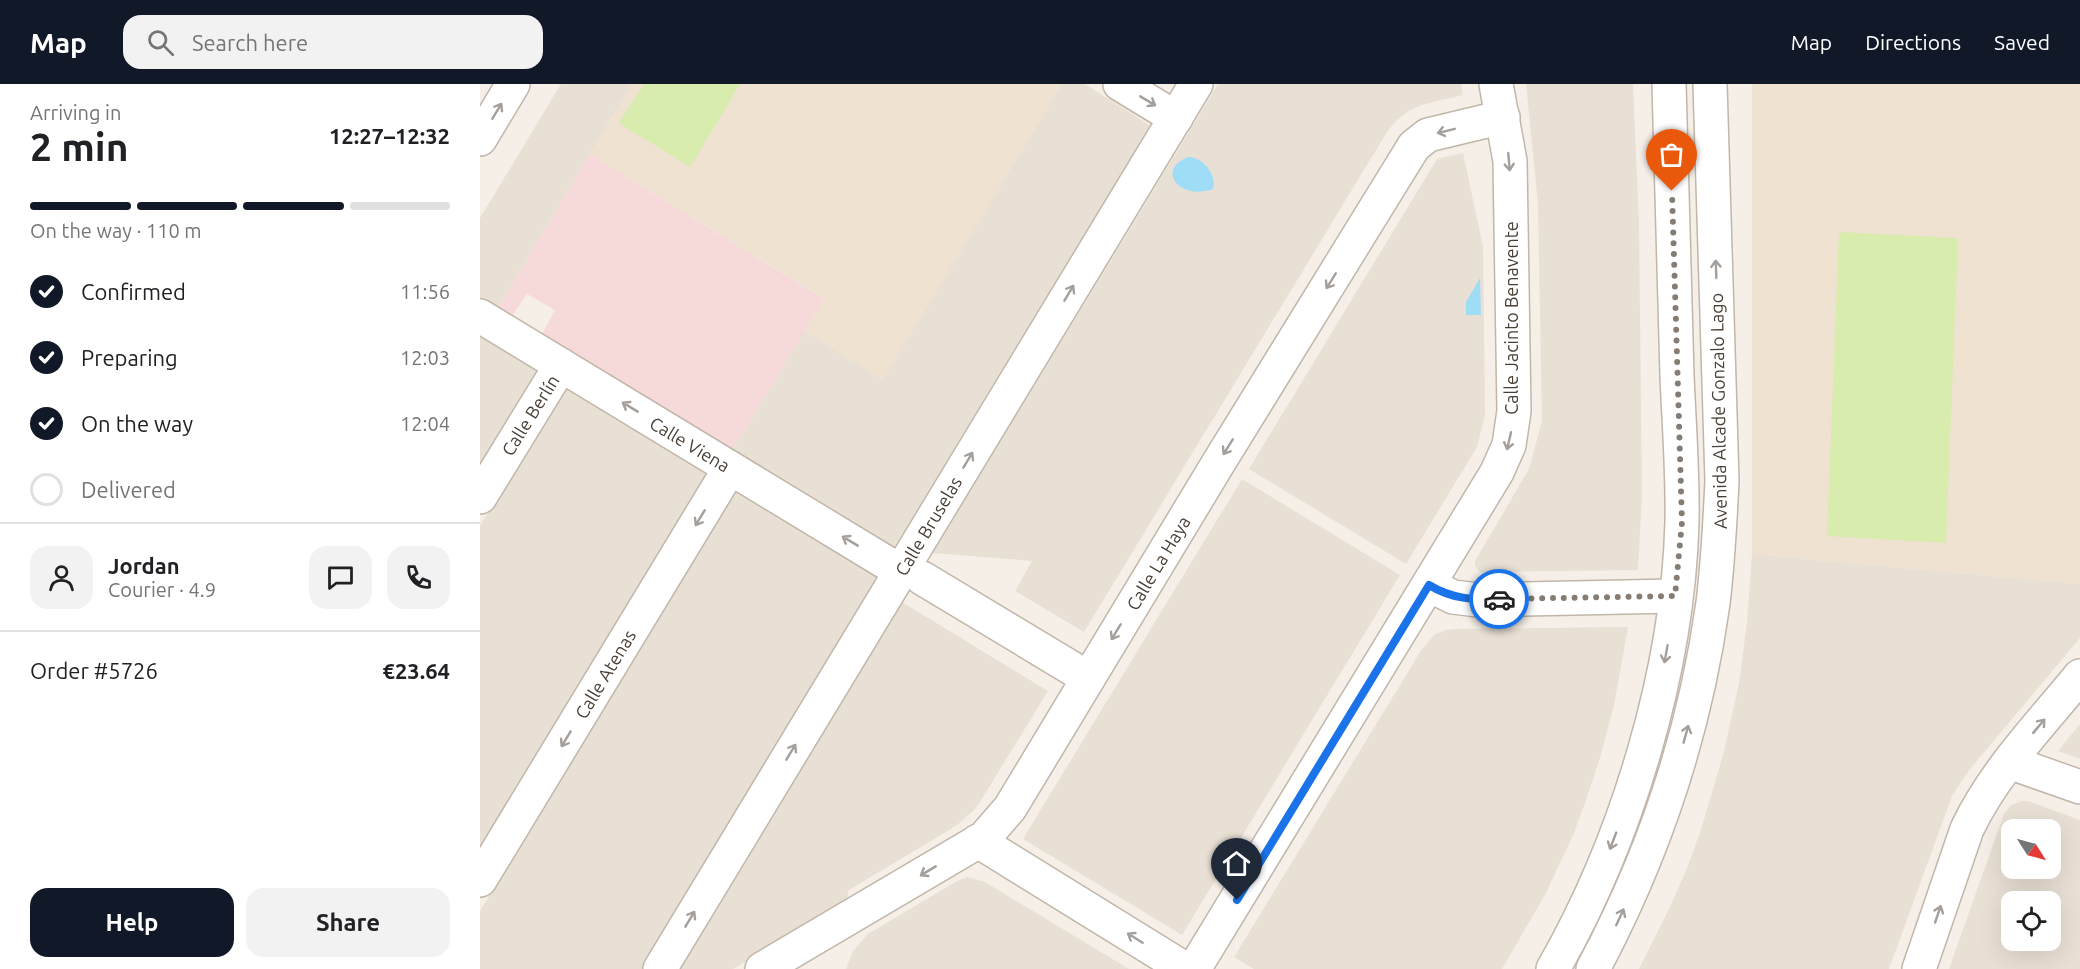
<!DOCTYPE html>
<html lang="en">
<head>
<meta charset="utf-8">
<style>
  :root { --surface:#fff; --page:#f2f2f2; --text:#202124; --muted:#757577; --line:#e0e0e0; --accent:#111827 }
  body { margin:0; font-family:Ubuntu,sans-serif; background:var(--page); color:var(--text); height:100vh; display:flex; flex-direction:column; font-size:22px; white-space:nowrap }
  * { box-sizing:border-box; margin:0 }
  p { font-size:20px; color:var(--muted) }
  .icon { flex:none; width:33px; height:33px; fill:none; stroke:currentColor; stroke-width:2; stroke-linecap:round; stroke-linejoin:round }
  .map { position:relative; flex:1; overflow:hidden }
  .side { display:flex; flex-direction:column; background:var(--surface); width:480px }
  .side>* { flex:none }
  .needle { width:39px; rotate:126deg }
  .tools { position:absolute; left:1521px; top:735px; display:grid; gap:12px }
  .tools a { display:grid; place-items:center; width:60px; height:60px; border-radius:12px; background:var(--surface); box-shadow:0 6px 24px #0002; font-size:30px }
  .pin { position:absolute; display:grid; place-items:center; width:51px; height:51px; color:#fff; margin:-62px -26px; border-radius:50% 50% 50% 0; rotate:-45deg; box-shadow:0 0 6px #0007 }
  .pin .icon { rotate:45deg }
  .courier { position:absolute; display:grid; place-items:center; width:60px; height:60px; margin:-30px; border:4px solid #1a73e8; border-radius:50%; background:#fff; color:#222; box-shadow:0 2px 8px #0007 }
  .overview em { font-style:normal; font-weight:700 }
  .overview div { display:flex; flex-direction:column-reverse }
  .overview { display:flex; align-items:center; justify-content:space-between; height:102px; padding:0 30px }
  h1 { font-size:39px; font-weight:700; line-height:45px }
  .bar { display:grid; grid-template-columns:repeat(4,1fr); gap:9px 6px; align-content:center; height:72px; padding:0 30px }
  .bar i { height:8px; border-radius:4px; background:var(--line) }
  .bar .on { background:var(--accent) }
  .bar p { grid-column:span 4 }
  .line { display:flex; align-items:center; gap:15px; padding:0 30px; border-top:2px solid var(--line) }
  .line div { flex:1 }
  .round { display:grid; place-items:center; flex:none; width:63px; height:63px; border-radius:18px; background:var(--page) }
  ol { padding:0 30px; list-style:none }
  li { display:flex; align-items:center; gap:18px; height:66px }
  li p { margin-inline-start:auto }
  li .icon { padding:6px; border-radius:50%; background:var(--accent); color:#fff; stroke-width:4 }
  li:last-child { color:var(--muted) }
  li i { width:33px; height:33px; border:3px solid var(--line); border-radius:50% }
  .button { display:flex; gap:12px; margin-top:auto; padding:12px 30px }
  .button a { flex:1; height:69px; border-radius:18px; background:var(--accent); color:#fff; font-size:24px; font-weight:700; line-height:69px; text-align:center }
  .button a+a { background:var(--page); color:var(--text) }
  header { display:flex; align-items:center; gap:36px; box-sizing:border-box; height:84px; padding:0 30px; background:var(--accent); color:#fff }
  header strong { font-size:28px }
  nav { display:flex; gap:33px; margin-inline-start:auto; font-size:21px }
  .search { width:420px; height:54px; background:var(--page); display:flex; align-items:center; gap:15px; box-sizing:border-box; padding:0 21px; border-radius:18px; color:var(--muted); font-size:22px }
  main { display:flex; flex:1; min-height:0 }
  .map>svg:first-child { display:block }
</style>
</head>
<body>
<header>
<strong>Map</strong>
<div class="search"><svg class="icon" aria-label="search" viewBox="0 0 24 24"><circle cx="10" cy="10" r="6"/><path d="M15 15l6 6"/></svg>Search here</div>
<nav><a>Map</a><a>Directions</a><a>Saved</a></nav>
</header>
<main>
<section class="side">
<div class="overview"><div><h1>2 min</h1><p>Arriving in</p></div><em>12:27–12:32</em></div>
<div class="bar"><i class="on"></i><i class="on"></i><i class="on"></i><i></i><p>On the way · 110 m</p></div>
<ol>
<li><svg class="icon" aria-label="check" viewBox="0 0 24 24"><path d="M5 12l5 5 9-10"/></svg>Confirmed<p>11:56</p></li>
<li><svg class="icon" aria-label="check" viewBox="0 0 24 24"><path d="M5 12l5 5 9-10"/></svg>Preparing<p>12:03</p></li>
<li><svg class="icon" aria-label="check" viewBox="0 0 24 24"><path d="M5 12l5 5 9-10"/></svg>On the way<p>12:04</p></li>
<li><i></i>Delivered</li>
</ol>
<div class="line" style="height:108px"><a class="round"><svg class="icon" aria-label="person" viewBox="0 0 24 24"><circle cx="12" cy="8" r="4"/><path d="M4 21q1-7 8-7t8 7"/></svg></a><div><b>Jordan</b><p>Courier · 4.9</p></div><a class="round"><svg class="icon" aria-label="chat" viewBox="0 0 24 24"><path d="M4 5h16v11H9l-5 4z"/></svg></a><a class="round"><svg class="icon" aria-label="phone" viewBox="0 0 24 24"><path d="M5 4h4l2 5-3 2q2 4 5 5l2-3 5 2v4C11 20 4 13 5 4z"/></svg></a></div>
<div class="line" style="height:78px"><div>Order #5726</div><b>€23.64</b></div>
<div class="button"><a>Help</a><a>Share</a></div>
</section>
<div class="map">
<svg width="1600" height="885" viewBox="0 0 1600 885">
  <rect width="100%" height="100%" fill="#f5efe7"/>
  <g fill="#e9e0d5" fill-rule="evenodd">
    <path d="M81,0H152L17,226L0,215V134Z"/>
    <path d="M582,0H605L671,42L413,465L251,368L324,247L403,295Z"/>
    <path d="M738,0H981L983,11L945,20L930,26L917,36L907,48L604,548L535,507L552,477L453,469Z"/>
    <path d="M1046,0H1153L1159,140L1162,413L1158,486L1000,488L995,482V477L1049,385L1062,337L1058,120Z"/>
    <path d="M983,69L1003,163L1005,331L997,363L926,480L769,385L957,75Z"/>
    <path d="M0,249L59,285L0,381Z"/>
    <path d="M90,304L226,386L227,392L0,767V442L83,305Z"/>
    <path d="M762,395L920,491L702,851L543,755Z"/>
    <path d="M259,407L397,490L399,494L162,885H0V827L254,408Z"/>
    <path d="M1272,470L1600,500V554L1490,685L1472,712L1409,885H1159L1188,827L1205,789L1220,749L1243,671L1259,600L1267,538Z"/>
    <path d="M422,518L568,607L500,718L494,726L476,742L369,806L366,819L253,885H198Z"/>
    <path d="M1148,543L1134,621L1120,674L1106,716L1094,749L1066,809L1022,885H774L754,873L942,565L955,550L967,546L976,545Z"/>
    <path d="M1600,640V675L1578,667Z"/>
    <path d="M1541,717H1548L1600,736V885H1469L1524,730L1531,721ZM1532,746H1570V784H1532ZM1532,818H1570V856H1532Z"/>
    <path d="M487,793L505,798L649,885H366L373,867L388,850L477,797Z"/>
  </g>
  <g fill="#efe2d0">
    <path d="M152,0H582L403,296L324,247L343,214L110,70Z"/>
    <path d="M1272,0H1600V500L1272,470Z"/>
  </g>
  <path fill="#f6dada" d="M110,70L344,215L251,368L61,252L75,226L47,210L31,234L17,226Z"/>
  <g fill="#d7ecad">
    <path d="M164,0H260L210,83L139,39Z"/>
    <path d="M1359,148L1478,154L1466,459L1347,452Z"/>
  </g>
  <g fill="#9fddf6">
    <path d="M708,73C723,73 737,91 733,105C700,117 675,86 708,73Z"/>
    <path d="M1000,194L1001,231H986V218Z"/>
  </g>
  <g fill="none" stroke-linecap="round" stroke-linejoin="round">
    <g stroke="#c1b6a9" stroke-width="36">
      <g id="minor">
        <path d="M640,0L696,34"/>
        <path d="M0,55L33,0"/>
        <path d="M0,232L420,487"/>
        <path d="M0,413L81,281"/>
        <path d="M442,494L608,594"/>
        <path d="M949,501L973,513L998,516L1195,512"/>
        <path d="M1529,678L1600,703"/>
        <path d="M498,757L705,885"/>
        <path d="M0,796L250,384"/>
        <path d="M180,885L716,0"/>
        <path d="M282,885L504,754L530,724L739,378L934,62L948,51L1023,33"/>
        <path d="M714,885L1017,388L1029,361L1034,327L1030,77L1016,0"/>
        <path d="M1073,885C1147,756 1198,587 1202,438C1203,389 1199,340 1197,292C1194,195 1192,97 1189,0"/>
        <path d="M1113,885C1174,771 1215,648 1233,519C1238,479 1240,438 1242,397L1230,0"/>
        <path d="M1439,885L1487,745C1514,688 1560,641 1600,592"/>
      </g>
    </g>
    <use href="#minor" stroke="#fff" stroke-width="33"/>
  </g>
  <defs><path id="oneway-shaft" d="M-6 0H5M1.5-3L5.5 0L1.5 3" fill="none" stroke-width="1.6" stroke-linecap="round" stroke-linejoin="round" transform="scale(1.5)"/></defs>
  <g stroke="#a49f9a">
    <use href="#oneway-shaft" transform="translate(668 17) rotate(31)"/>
    <use href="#oneway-shaft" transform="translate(17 27) rotate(-59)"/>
    <use href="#oneway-shaft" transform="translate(966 47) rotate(166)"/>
    <use href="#oneway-shaft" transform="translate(1029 78) rotate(85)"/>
    <use href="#oneway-shaft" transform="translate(1236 185) rotate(-92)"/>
    <use href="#oneway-shaft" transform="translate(851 197) rotate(122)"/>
    <use href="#oneway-shaft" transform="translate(589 209) rotate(-59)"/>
    <use href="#oneway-shaft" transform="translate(150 323) rotate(-149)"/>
    <use href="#oneway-shaft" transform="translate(1029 357) rotate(103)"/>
    <use href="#oneway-shaft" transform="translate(748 363) rotate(122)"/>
    <use href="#oneway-shaft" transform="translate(488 376) rotate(-59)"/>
    <use href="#oneway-shaft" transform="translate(220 434) rotate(121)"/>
    <use href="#oneway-shaft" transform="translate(370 457) rotate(-149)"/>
    <use href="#oneway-shaft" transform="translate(636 548) rotate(121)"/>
    <use href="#oneway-shaft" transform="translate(1186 570) rotate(100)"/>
    <use href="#oneway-shaft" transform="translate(1559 642) rotate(-50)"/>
    <use href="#oneway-shaft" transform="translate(1206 650) rotate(-74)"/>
    <use href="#oneway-shaft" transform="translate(86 655) rotate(121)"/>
    <use href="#oneway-shaft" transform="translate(311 668) rotate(-59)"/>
    <use href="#oneway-shaft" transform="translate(1133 757) rotate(111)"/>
    <use href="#oneway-shaft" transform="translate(448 787) rotate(149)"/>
    <use href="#oneway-shaft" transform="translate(1458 830) rotate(-71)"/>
    <use href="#oneway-shaft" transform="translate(1140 833) rotate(-65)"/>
    <use href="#oneway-shaft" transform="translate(210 835) rotate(-59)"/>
    <use href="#oneway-shaft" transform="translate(655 854) rotate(-148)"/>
  </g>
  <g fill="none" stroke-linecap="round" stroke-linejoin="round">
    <path stroke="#857d73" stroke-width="6" stroke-dasharray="0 10.8" d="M1019,515L1195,512L1202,438L1192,107"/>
    <path stroke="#1a73e8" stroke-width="8" d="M757,816L949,501C972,515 993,516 1019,515"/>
  </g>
  <g text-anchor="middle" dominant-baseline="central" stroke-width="6" stroke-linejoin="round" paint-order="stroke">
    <g font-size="18" fill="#493f35" stroke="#fff">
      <text transform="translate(1031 234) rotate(-90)">Calle Jacinto Benavente</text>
      <text transform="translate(1238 327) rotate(-91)">Avenida Alcade Gonzalo Lago</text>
      <text transform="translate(50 331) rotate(-58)">Calle Berlín</text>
      <text transform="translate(210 360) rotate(31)">Calle Viena</text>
      <text transform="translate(448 442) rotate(-59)">Calle Bruselas</text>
      <text transform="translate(678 479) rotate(-59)">Calle La Haya</text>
      <text transform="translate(125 590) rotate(-59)">Calle Atenas</text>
    </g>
  </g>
</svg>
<div class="tools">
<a><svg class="needle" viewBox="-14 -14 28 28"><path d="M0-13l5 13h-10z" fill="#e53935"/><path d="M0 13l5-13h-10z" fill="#757577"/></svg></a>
<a><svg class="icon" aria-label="locate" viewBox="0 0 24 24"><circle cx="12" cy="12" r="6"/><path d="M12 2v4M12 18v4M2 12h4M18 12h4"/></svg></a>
</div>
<div class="pin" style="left:1192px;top:107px;background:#ea580c"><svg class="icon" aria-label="bag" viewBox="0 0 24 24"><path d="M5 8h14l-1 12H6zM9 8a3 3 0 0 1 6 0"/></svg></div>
<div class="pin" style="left:757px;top:816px;background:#1f2937"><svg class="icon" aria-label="home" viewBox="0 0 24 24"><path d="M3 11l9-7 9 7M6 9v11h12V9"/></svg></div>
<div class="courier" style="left:1019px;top:515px"><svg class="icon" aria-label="car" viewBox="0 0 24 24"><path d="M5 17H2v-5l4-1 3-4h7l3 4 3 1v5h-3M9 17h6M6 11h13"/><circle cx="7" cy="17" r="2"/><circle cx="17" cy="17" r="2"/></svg></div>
</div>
</main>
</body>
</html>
